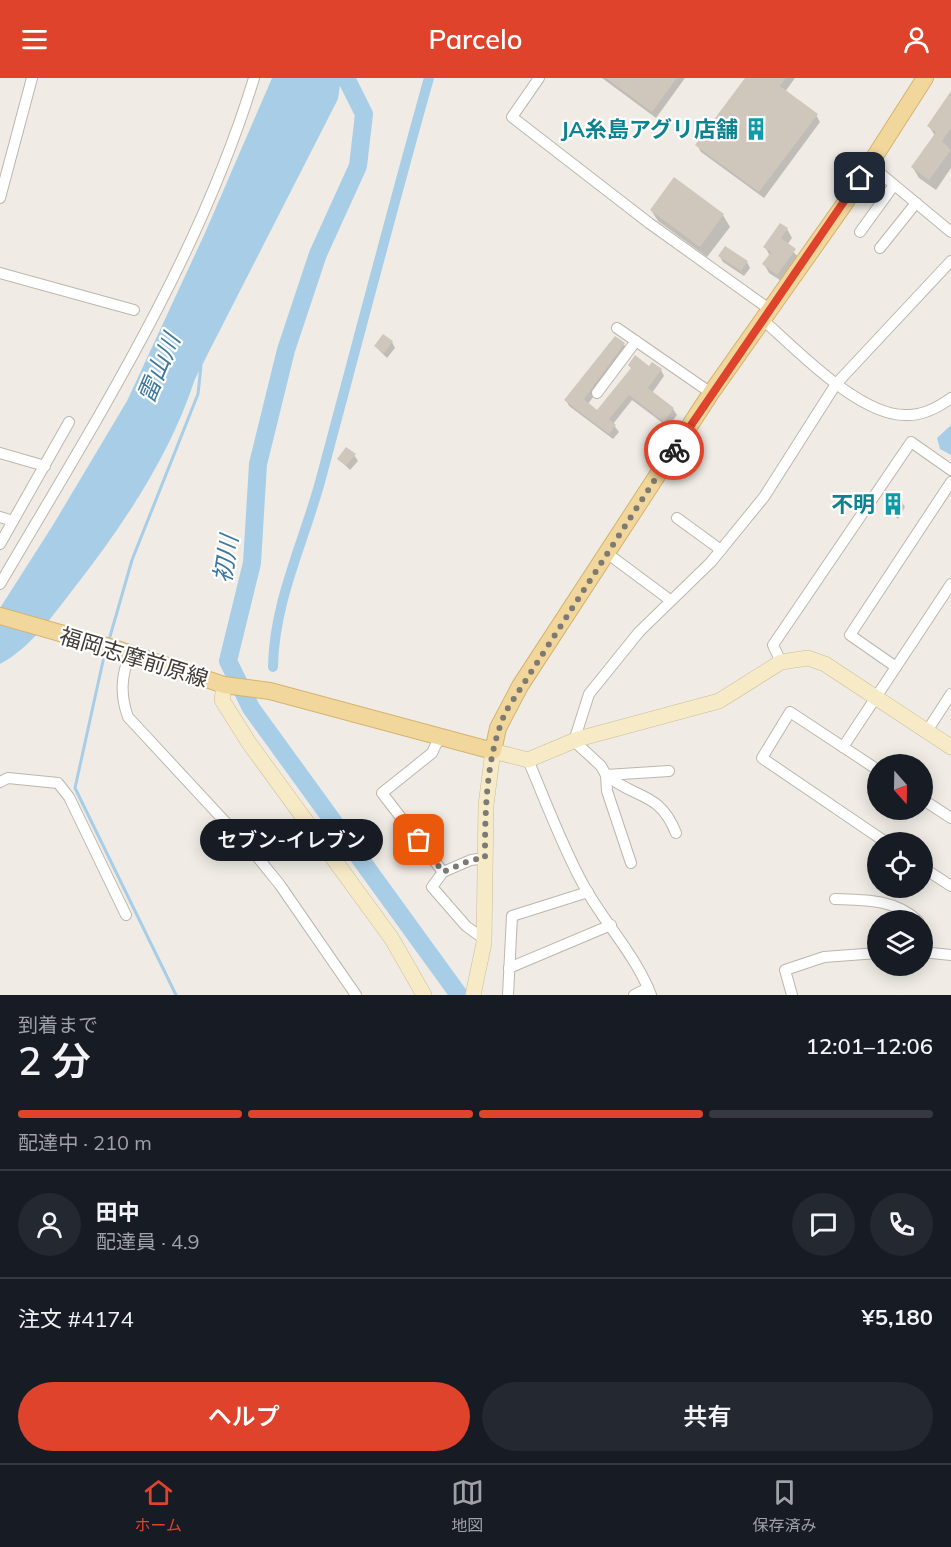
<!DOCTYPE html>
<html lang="ja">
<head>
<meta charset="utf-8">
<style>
  :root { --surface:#171b24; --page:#242831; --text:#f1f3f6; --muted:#9ea1a6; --line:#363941; --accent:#e0432c }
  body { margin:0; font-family:Mulish,"Noto Sans JP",sans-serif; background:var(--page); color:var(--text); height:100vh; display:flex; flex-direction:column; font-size:22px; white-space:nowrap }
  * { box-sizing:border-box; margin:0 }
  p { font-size:20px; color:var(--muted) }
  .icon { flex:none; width:33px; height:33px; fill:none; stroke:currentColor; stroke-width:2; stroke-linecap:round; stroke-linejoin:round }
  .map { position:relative; height:917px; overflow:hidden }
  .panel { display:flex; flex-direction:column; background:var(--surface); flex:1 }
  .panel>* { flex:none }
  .needle { width:39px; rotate:160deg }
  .buttons { position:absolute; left:867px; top:676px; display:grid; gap:12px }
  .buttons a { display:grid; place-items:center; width:66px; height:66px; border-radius:50%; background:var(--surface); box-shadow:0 3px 15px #0003; font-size:30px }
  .pin { position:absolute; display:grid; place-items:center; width:51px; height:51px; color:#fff; margin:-26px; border-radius:12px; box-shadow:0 3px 9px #0006 }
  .courier { position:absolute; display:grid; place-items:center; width:60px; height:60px; margin:-30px; border:4px solid #e0432c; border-radius:50%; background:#fff; color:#222; box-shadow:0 2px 8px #0007 }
  .bubble { position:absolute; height:42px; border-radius:21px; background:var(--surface); box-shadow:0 3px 15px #0003; font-size:20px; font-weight:600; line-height:42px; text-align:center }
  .head em { font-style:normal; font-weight:600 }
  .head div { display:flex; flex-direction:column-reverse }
  .head { display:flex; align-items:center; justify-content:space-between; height:102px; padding:0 18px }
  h1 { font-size:39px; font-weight:600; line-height:45px }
  .bar { display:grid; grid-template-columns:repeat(4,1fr); gap:9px 6px; align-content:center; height:72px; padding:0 18px }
  .bar i { height:8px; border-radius:4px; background:var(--line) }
  .bar .current { background:var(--accent) }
  .bar p { grid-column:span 4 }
  .line { display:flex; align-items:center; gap:15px; padding:0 18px; border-top:2px solid var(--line) }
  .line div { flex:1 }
  .round { display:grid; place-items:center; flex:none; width:63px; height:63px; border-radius:32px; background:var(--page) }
  .action { display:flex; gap:12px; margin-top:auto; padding:12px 18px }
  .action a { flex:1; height:69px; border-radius:36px; background:var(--accent); color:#fff; font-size:24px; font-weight:600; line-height:69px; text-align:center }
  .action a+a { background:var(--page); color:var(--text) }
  header { display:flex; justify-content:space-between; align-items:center; height:78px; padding:0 18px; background:var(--accent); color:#fff; font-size:27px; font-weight:600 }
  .tabs { display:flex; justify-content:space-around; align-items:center; height:84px; border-top:2px solid var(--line); background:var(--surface); font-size:16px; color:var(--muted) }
  .tabs a { display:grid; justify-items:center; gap:3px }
  .tabs .current { color:var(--accent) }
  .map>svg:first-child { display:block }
</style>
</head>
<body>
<header><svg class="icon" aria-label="menu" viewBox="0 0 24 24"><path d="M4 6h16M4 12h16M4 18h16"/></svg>Parcelo<svg class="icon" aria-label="person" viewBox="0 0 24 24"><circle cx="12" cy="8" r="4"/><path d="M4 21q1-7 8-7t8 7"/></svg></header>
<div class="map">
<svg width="951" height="917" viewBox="0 0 951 917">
  <rect width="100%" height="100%" fill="#f0ece5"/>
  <g fill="#a7cee6">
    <path d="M272,0H341L338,21L195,301C169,380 122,449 71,514C51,540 29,571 0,586V530L53,447L127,323L205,155Z"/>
    <path d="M951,347V377L940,371L937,360Z"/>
  </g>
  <g fill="#0003">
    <path d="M602,0H685L656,40Z"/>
    <path d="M747,0H795L785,14L816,37L820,44L764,120L701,74L697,67Z"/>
    <path d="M951,24V90L936,112L919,100L913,90L935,58L929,48Z"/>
    <path d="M651,132L723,137L730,149L707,179L658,143Z"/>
    <path d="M787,151L792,160L787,167L800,181L783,204L769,195L764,186L770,178L765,169Z"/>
    <path d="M720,179L747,184L750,190L744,198L723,184Z"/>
    <path d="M392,264L395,270L387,280L375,268Z"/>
    <path d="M624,266L627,272L588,326L598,334L649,291L661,292L664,298L652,315L673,331L677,337L668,349L632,322L613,346L619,354L613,361L569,328L566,322Z"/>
    <path d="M354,377L358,383L350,392L339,381Z"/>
    <path d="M902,424L905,429L898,441L886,429Z"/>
  </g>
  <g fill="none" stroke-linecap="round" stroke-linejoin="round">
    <g stroke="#a7cee6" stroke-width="3">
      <path d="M109,562L132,482L198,316L201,288"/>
      <path d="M105,574L75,710L176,917"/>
    </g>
    <path stroke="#a7cee6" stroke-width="10" d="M273,589C274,524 303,466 320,404C356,270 391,135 429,0"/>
    <path stroke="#a7cee6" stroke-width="18" d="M346,0L364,36L358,88L318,176L286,272L258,386L252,485L228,583L251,630L459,917"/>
  </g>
  <g fill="#d0c7bc">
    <path d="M606,0H677L652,34Z"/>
    <path d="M745,0H786L780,8L818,36L759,114L695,67Z"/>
    <path d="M951,13V50L942,63L951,72L929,102L911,89L936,54L927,48Z"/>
    <path d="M674,99L724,136L700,169L650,132Z"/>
    <path d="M780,145L788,150L781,160L796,171L777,197L762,186L771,174L763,169Z"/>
    <path d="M725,168L748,183L741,193L718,178Z"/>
    <path d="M383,256L393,263L384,275L374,268Z"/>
    <path d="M615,258L625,265L584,321L597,332L631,290L628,287L635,277L649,288L652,284L662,291L648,310L674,330L664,344L629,317L609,341L616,347L609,356L564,322Z"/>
    <path d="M346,369L356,376L346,388L337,381Z"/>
    <path d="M893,415L903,423L895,437L884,429Z"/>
  </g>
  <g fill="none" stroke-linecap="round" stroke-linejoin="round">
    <g stroke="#bdb6ac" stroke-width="12">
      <g id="street">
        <path d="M539,0L512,39L649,145L769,231"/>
        <path d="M869,86L951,154"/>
        <path d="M0,120L32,0"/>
        <path d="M860,154L894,107"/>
        <path d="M880,170L916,125"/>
        <path d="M0,195L134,232"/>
        <path d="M762,241C796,271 861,340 908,337C923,337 940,328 951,320"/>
        <path d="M617,250L711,315"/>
        <path d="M597,315L636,263"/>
        <path d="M0,375L45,388"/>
        <path d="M0,439L13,443"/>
        <path d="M677,440L721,472"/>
        <path d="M0,466L69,344"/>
        <path d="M608,476L670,522"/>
        <path d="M0,506C95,344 199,181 254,0"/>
        <path d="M130,576C121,598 120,617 128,639L255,776L280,807L356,917"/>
        <path d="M781,584L773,567L911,364L951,392"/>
        <path d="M896,589L850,557L951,404"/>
        <path d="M927,653L951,616"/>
        <path d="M440,658L432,675L382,715L443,794L471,782L485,780"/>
        <path d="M843,669L951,506"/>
        <path d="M528,682C546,724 562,768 584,808C605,846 635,876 651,917"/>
        <path d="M878,692L790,634L762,680L887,765"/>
        <path d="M606,697C637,722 659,713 676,755"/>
        <path d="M606,697L669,693"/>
        <path d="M0,704L8,700L58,705L69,719L126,837"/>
        <path d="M922,721L951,740"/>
        <path d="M631,785L607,713L606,697L601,688L574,663L589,616L639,554L711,484L764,419L836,306L951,183"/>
        <path d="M922,789L951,808"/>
        <path d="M443,794L432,809L466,848L484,861"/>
        <path d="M835,821C865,822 896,821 918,843"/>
        <path d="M922,874L951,877"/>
        <path d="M509,890L611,847"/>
        <path d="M508,917L512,838L588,814"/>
        <path d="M634,917L648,910"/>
        <path d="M792,917L785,892L824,879L878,875"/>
      </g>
    </g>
    <g stroke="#cabd99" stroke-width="16">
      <g id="secondary">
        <path d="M224,607L222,622L249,665L392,861L424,917"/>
        <path d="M473,917L484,865L486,727L493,673L528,682L578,661L719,623L781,584L808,580L825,586L951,669"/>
      </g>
    </g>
    <g stroke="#d4b36f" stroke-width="18">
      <path id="primary" d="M0,538L120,572L224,607L270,613L493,673L498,650L520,608L711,315L843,128L925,0"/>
    </g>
    <use href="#street" stroke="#fff" stroke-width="10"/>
    <use href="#secondary" stroke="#f7ebc7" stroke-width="15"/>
    <use href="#primary" stroke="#f2d79c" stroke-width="16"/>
  </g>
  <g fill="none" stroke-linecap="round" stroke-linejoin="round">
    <path stroke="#7e7a73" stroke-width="6" stroke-dasharray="0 10.8" d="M419,762L443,794L471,782L485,780C485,731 486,678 506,633L674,372"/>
    <path stroke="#e0432c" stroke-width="8" d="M674,372L860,100"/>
  </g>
  <defs>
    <g id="building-bare" transform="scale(1.8)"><path d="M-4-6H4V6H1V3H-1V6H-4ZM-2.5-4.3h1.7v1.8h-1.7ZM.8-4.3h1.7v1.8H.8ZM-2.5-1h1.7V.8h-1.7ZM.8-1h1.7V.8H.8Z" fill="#0f9aa8" stroke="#fff" stroke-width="2.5" paint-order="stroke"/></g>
  </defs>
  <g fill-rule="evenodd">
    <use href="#building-bare" x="756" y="51"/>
    <use href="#building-bare" x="893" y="426"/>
  </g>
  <g text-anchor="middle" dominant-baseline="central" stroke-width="4.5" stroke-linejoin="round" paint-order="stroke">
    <g font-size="22" font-weight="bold" fill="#0d838f" stroke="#fff" text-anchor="end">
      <text x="738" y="51">JA糸島アグリ店舗</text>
      <text x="875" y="426">不明</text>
    </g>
    <g font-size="22" fill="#413c35" stroke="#fff">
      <text transform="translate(134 579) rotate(17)">福岡志摩前原線</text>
    </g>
    <g font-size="24" font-style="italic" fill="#3c78a0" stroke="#fff">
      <text transform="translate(158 290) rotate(-67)">雷山川</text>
      <text transform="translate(225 481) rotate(-81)">初川</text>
    </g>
  </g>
</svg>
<div class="buttons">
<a><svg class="needle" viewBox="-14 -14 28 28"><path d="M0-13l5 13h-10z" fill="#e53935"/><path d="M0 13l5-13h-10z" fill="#9ea1a6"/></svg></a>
<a><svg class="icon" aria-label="locate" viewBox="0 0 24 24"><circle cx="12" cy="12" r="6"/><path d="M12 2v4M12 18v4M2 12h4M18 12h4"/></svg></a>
<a><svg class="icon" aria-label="layers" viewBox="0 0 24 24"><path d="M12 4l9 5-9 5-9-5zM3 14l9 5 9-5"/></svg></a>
</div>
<div class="pin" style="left:419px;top:762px;background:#ea580c"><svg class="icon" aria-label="bag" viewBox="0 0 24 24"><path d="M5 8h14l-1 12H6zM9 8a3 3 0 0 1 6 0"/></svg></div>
<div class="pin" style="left:860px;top:100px;background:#1f2937"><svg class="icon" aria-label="home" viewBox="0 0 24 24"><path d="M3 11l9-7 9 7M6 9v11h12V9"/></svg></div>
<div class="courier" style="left:674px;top:372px"><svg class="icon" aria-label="bike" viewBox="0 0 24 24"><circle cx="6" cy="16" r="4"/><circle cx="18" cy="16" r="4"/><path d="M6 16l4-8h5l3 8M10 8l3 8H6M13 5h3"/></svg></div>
<div class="bubble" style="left:200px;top:741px;width:183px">セブン-イレブン</div>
</div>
<section class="panel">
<div class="head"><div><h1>2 分</h1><p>到着まで</p></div><em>12:01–12:06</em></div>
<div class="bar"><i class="current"></i><i class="current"></i><i class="current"></i><i></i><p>配達中 · 210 m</p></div>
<div class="line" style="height:108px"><a class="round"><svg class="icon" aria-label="person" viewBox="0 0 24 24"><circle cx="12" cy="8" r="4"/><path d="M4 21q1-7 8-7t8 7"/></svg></a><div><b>田中</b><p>配達員 · 4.9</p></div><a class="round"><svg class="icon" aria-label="chat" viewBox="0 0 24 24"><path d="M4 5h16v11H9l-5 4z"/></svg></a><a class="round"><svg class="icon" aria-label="phone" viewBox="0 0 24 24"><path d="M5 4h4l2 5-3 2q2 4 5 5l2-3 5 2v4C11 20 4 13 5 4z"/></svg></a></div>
<div class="line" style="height:78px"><div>注文 #4174</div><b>¥5,180</b></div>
<div class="action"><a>ヘルプ</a><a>共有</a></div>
</section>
<nav class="tabs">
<a class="current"><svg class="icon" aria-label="home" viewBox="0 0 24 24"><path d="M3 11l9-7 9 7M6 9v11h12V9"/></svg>ホーム</a>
<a><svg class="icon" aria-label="map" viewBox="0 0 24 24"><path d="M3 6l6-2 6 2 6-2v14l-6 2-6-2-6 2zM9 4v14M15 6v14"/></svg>地図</a>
<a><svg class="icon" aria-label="saved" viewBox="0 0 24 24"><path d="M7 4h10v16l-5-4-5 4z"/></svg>保存済み</a>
</nav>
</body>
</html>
